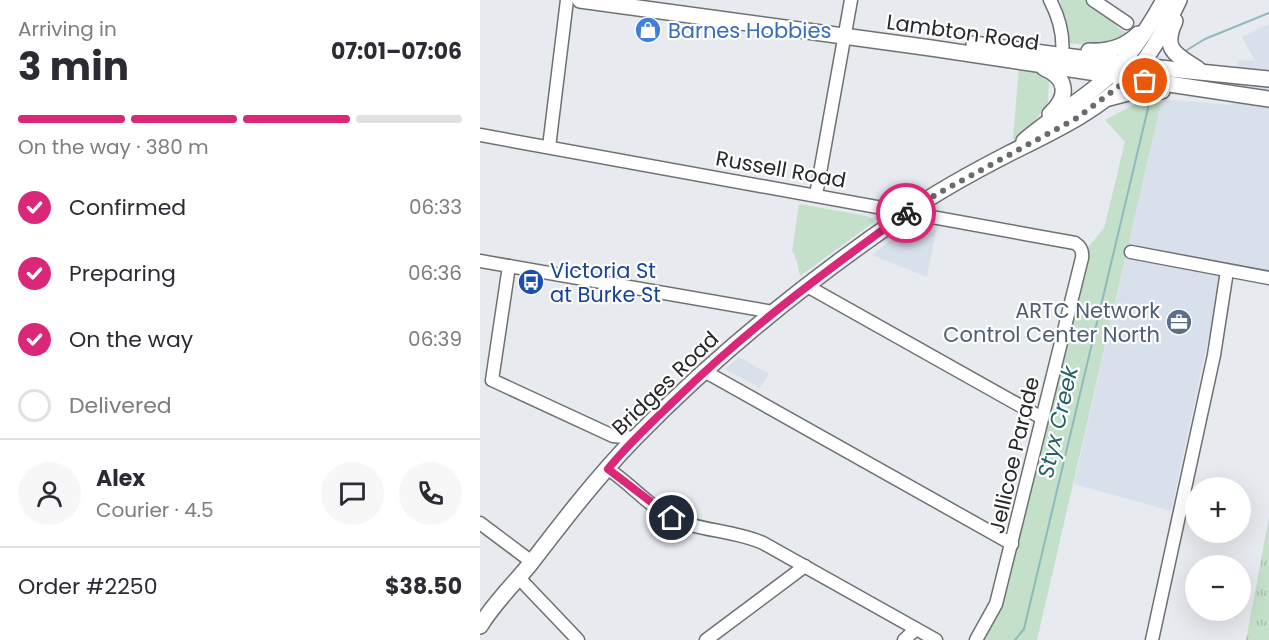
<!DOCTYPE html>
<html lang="en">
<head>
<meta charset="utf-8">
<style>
  :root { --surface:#fff; --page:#f7f7f7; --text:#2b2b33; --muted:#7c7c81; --line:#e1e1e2; --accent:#db2777 }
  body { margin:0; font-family:Poppins,sans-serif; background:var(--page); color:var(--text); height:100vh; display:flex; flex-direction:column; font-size:22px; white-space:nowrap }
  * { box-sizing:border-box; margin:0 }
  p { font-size:20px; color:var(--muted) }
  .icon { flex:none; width:33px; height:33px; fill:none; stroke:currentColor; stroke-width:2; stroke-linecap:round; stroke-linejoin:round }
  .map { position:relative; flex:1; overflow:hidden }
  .drawer { display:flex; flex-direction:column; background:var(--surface); width:480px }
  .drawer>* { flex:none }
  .tools { position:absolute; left:705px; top:477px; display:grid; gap:12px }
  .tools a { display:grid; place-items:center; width:66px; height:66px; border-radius:50%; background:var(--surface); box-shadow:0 6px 24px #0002; font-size:30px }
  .pin { position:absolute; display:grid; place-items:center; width:51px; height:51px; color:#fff; margin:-26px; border:3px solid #fff; border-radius:50%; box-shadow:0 2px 6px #0007 }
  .courier { position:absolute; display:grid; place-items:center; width:60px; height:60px; margin:-30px; border:4px solid #db2777; border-radius:50%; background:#fff; color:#222; box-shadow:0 2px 8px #0007 }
  .headline em { font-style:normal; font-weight:700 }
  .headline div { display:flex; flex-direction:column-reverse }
  .headline { display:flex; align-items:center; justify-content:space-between; height:102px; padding:0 18px }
  h1 { font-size:39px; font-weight:700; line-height:45px }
  .bar { display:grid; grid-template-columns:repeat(4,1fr); gap:9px 6px; align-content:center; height:72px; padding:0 18px }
  .bar i { height:8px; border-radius:4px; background:var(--line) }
  .bar .active { background:var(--accent) }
  .bar p { grid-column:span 4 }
  .line { display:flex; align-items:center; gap:15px; padding:0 18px; border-top:2px solid var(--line) }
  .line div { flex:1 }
  .round { display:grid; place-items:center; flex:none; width:63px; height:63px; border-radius:32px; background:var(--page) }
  ol { padding:0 18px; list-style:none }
  li { display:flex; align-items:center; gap:18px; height:66px }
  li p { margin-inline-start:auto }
  li .icon { padding:6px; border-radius:50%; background:var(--accent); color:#fff; stroke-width:4 }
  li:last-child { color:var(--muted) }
  li i { width:33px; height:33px; border:3px solid var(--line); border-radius:50% }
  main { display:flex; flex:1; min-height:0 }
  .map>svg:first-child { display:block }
</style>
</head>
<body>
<main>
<section class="drawer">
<div class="headline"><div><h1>3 min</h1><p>Arriving in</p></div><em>07:01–07:06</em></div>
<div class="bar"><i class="active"></i><i class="active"></i><i class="active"></i><i></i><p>On the way · 380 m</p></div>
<ol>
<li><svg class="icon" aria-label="check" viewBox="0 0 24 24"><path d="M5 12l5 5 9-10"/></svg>Confirmed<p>06:33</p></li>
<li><svg class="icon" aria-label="check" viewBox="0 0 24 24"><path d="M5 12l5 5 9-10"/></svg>Preparing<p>06:36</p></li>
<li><svg class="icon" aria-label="check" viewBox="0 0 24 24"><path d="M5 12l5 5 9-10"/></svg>On the way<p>06:39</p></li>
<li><i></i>Delivered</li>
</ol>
<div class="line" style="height:108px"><a class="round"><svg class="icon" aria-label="person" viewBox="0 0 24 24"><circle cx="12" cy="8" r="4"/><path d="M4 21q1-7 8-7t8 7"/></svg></a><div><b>Alex</b><p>Courier · 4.5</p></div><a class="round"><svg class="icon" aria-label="chat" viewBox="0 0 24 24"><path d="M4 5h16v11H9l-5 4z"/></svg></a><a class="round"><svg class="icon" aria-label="phone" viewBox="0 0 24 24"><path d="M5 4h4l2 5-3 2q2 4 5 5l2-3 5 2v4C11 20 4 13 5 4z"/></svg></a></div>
<div class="line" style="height:78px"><div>Order #2250</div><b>$38.50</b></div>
</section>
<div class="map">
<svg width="789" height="640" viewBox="0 0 789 640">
  <defs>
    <pattern id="grass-tufts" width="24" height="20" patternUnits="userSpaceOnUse" patternTransform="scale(1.5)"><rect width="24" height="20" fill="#c4e0ca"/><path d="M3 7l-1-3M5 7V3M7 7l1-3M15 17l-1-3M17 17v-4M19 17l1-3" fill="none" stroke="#a8c0ae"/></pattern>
  </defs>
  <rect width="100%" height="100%" fill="#e7eaef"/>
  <g fill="#d8e0eb">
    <path d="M789,24V275L743,270L691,511L594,484L682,99L752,105L758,60L775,61L762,37Z"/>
    <path d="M430,225L456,230L447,277L392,255Z"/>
    <path d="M259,357L289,374L280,388L245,369Z"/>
  </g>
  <path fill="url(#grass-tufts)" d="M789,517V640H766Z"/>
  <g fill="#c4e0ca">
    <path d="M580,0H605L632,17L638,28L649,34L626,46L588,43Z"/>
    <path d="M539,66H551L569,80L568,102L546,134L533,140Z"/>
    <path d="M682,99L557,640H502L516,619L606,250L624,228L645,142L625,120L661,101Z"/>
    <path d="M319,204L387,216L393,219L394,222L320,276L316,258L312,251Z"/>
  </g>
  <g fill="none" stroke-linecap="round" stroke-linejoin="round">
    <g stroke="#8cbabd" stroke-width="2">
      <path d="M707,50L725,39L789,13"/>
      <path d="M535,640L544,629L669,104"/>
    </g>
    <g stroke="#6d7074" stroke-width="15">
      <g id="minor">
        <path d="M570,0C579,17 584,36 582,55"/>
        <path d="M613,0L647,23"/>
        <path d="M0,135L595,243C601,247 603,251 602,258L516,604L496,640"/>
        <path d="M69,147L87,0"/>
        <path d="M336,195L371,0"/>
        <path d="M651,252L789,278"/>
        <path d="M0,261L293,312"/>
        <path d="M29,266L12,380L133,436L155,438"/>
        <path d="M327,286L562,418"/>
        <path d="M224,371L532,544"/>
        <path d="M128,469C150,483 168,506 192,518C218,531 254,530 283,543L456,640"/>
        <path d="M0,523L52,562"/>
        <path d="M39,578L98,640"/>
        <path d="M226,640L325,566"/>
        <path d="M424,640L436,629"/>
        <path d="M672,640L734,355L747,271"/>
      </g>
    </g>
    <g stroke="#6d7074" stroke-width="18">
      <g id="major">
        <path d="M100,0L451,48L789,99"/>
        <path d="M695,21C681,50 697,55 718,69"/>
        <path d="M494,44L670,67L789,79"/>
        <path d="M609,51C628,52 644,48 658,34"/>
        <path d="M564,68C588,78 589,97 570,114"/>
        <path d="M629,98L648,93L682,91"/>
        <path d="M544,141C571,117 604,100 630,75C652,54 669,27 684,0"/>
        <path d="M0,626C14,603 34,584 51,563C84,520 117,477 155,438C237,354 330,279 427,213C459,190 495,171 530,153C572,132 618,111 651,77C671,55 686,27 699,0"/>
      </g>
    </g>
    <use href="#minor" stroke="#fff" stroke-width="12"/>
    <use href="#major" stroke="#fff" stroke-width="15"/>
  </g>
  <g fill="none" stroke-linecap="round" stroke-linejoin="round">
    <path stroke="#6a6b6e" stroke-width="6" stroke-dasharray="0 10.8" d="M426,213L457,194L597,118L650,78L665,81"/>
    <path stroke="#db2777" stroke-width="8" d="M192,518L128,469C148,444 172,422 195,400C266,330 346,271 426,213"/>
  </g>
  <defs>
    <g id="shop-disc" transform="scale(1.35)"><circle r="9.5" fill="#3f7fe0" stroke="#fff"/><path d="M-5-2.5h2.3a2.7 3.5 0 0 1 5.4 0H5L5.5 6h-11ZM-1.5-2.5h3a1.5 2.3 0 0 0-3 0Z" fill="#fff"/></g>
    <g id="bus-disc" transform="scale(1.35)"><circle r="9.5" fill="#1a4fb4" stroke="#fff"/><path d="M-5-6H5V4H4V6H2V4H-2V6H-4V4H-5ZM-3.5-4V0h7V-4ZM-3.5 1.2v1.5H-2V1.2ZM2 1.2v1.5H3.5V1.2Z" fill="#fff"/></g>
    <g id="office-disc" transform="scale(1.35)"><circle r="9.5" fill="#5c6f8a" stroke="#fff"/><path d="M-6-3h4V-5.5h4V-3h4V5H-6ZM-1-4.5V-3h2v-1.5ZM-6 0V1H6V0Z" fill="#fff"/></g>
  </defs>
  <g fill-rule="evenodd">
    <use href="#shop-disc" x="168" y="30"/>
    <use href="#bus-disc" x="51" y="282"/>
    <use href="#office-disc" x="699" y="322"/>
  </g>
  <g text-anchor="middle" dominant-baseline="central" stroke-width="4.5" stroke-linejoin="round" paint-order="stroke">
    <g font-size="21" fill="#366cbe" stroke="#fff" text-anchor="start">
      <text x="188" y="30">Barnes Hobbies</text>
    </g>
    <g font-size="21" fill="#262729" stroke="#fff">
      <text transform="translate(483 32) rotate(8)">Lambton Road</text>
      <text transform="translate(301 169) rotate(10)">Russell Road</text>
      <text transform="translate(185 383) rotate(-44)">Bridges Road</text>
      <text transform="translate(534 455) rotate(-77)">Jellicoe Parade</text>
    </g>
    <g font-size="21" fill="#164399" stroke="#fff" text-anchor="start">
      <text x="70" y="270">Victoria St<tspan x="70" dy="24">at Burke St</tspan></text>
    </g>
    <g font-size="21" fill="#4e5e75" stroke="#fff" text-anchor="end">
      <text x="680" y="310">ARTC Network<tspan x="680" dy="24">Control Center North</tspan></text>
    </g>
    <g font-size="22" font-style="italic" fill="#226165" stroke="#fff">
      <text transform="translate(578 422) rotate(-77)">Styx Creek</text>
    </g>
  </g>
</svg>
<div class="tools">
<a>+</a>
<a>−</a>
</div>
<div class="pin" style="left:665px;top:81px;background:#ea580c"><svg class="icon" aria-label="bag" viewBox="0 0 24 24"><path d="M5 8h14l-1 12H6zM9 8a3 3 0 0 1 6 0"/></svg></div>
<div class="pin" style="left:192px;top:518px;background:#1f2937"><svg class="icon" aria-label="home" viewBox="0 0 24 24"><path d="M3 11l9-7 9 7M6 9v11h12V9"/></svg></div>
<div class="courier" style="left:426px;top:213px"><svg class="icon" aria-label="bike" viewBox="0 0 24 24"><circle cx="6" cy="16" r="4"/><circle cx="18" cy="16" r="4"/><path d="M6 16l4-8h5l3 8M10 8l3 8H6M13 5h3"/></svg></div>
</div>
</main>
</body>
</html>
